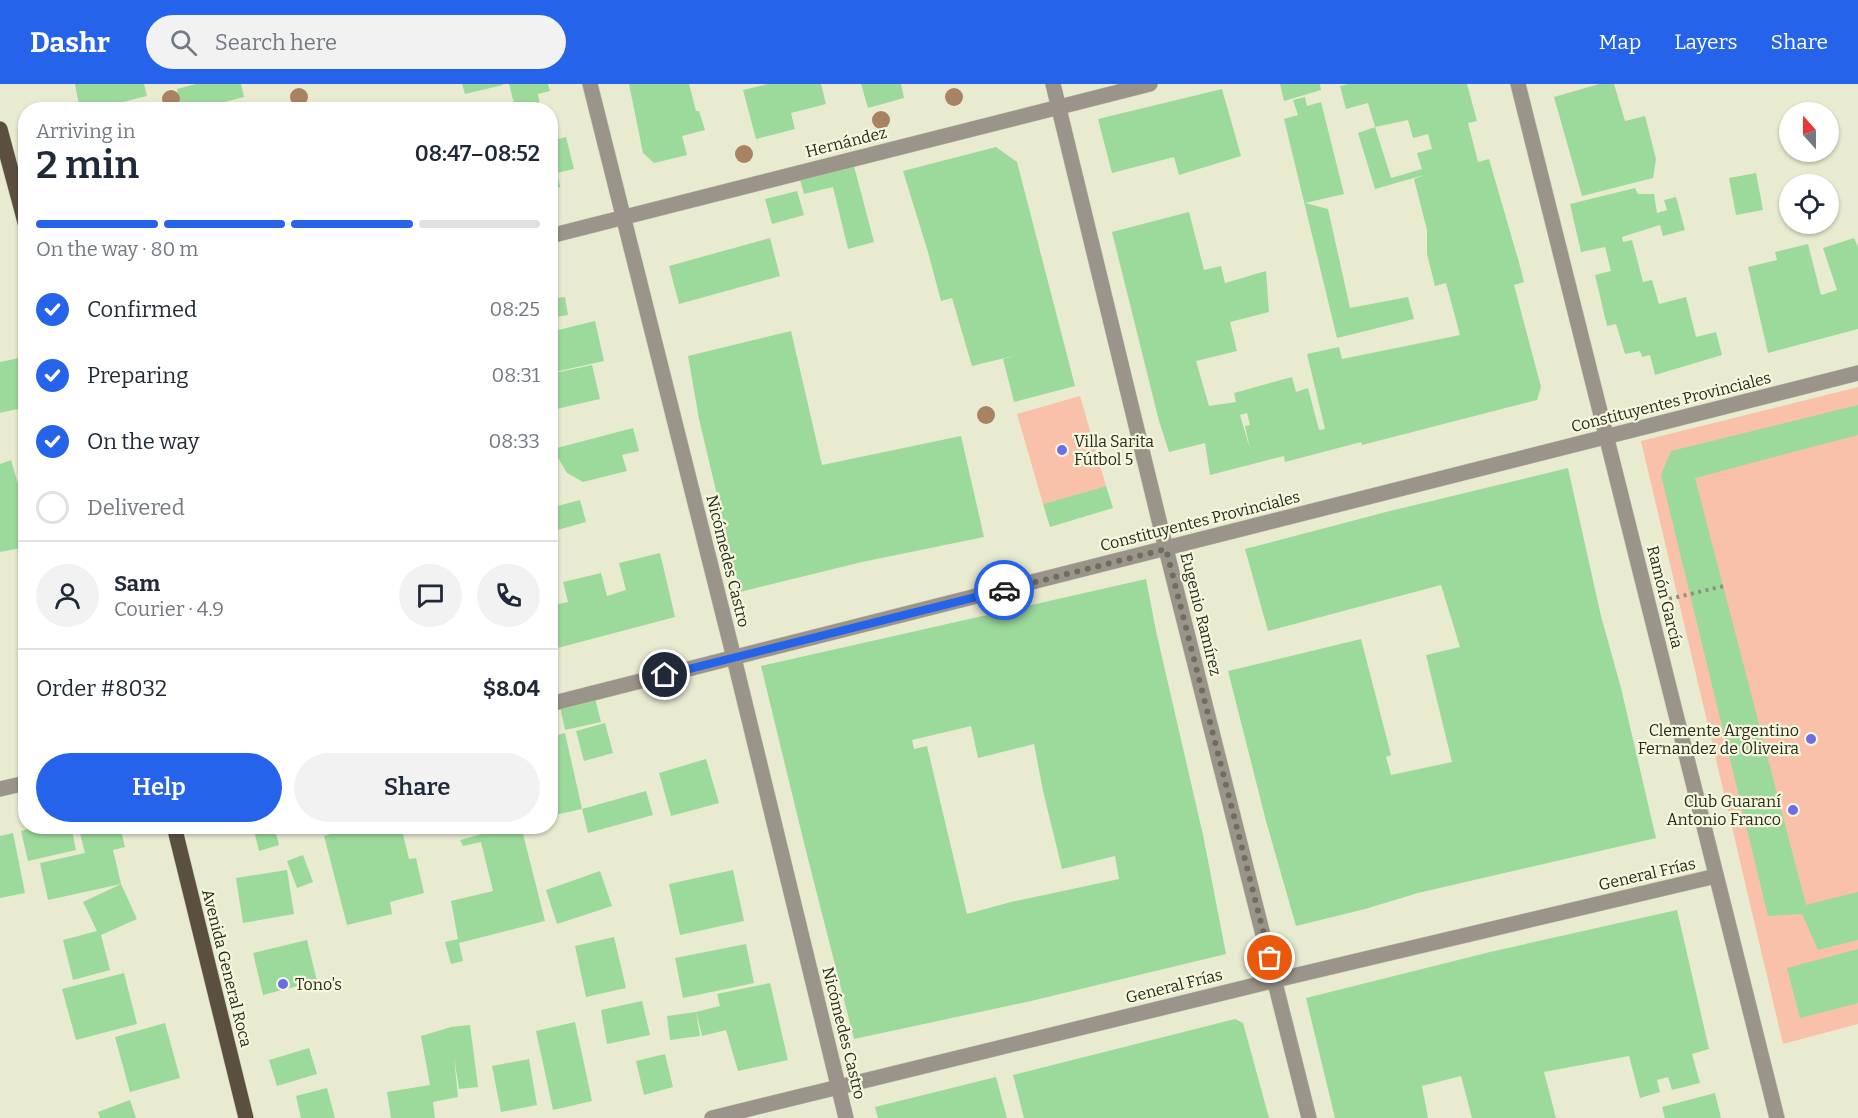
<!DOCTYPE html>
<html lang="en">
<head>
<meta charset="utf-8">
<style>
  :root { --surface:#fff; --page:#f2f2f3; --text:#1f2937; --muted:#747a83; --line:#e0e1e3; --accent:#2563eb }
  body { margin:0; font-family:Bitter,serif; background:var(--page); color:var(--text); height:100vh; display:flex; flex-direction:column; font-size:22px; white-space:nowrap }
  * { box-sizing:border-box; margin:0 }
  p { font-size:20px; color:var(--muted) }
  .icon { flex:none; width:33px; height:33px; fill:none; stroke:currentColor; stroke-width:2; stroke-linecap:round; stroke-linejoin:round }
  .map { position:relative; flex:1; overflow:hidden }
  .details { position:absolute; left:18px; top:18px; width:540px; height:732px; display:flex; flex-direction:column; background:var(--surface); border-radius:24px; box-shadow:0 2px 4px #0004 }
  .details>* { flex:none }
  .needle { width:39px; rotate:339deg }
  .tools { position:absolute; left:1779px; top:18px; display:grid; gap:12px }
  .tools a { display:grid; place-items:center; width:60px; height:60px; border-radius:50%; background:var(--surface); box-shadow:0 2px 4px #0004; font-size:30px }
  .pin { position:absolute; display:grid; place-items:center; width:51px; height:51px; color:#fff; margin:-26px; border:3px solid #fff; border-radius:50%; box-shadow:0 2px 6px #0007 }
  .courier { position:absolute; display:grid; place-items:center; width:60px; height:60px; margin:-30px; border:4px solid #2563eb; border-radius:50%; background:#fff; color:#222; box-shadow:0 2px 8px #0007 }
  .overview em { font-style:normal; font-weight:600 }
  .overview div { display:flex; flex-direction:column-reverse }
  .overview { display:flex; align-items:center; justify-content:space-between; height:102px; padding:0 18px }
  h1 { font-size:39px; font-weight:600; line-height:45px }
  .bar { display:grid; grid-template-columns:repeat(4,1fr); gap:9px 6px; align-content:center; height:72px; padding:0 18px }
  .bar i { height:8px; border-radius:4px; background:var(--line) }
  .bar .on { background:var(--accent) }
  .bar p { grid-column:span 4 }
  .line { display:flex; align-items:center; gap:15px; padding:0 18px; border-top:2px solid var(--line) }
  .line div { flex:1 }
  .round { display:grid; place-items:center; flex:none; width:63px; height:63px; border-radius:32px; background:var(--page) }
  ol { padding:0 18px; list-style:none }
  li { display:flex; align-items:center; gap:18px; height:66px }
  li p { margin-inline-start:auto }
  li .icon { padding:6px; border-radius:50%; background:var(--accent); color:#fff; stroke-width:4 }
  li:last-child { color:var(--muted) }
  li i { width:33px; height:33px; border:3px solid var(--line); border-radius:50% }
  .cta { display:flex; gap:12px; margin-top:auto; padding:12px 18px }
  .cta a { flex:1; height:69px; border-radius:36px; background:var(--accent); color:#fff; font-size:24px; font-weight:600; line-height:69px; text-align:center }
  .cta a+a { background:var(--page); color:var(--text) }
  header { display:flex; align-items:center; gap:36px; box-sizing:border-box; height:84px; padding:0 30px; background:var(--accent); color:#fff }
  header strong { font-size:28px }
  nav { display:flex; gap:33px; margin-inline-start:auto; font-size:21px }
  .search { width:420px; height:54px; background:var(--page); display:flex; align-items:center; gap:15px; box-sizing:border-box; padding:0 21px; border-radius:33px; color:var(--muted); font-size:22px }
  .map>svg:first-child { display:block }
</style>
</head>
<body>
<header>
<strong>Dashr</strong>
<div class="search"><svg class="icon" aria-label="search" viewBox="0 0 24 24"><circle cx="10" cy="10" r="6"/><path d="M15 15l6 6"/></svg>Search here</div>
<nav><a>Map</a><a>Layers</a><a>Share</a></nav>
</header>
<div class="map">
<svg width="1858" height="1034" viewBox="0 0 1858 1034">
  <rect width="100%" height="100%" fill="#e9ebd1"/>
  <g fill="#f9c1aa">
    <path d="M1858,303V940L1783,960L1641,357Z"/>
    <path d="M1080,312L1106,402L1043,420L1017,330Z"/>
  </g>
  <g fill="#9bda9a" fill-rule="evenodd">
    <path d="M75,0H144L147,12L107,22L108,26H80Z"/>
    <path d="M196,0H241L244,13L194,26H182L177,5Z"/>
    <path d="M462,0H503V1L465,10Z"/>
    <path d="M509,0H548L550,7L538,10L541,26H510L515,23Z"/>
    <path d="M629,0H689L696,27H699L705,46L682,52L687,71L654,79L643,69Z"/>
    <path d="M768,0H821L826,20L791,29L795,45L756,55L743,6Z"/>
    <path d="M861,0H901L904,14L868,24Z"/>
    <path d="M1280,0H1320L1321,6L1284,17Z"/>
    <path d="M1349,0H1467L1477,37L1468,39L1478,78L1489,75L1520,182L1524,198L1514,201L1541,303L1537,316L1362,361L1361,358L1285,378L1284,372L1210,391L1205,359L1169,368L1159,337L1112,148L1189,128L1204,186L1221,182L1225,199L1266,187L1269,228L1230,238L1237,267L1196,277L1209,322L1236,318L1234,309L1292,293L1296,308L1308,304L1319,346L1325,345L1307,270L1339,263L1342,275L1460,251L1446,199L1435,202L1427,170V146L1414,95L1424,91L1375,105L1358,49L1375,43L1391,94L1422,85L1417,69L1432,65L1428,50L1413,54L1408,36L1375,43L1368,19L1346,25L1340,2ZM1247,329L1250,341L1245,342L1250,365L1240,331Z"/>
    <path d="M1599,0H1614L1625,37L1645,32L1656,75L1653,94L1582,112L1554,13Z"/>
    <path d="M1222,5L1241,72L1179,91L1174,73L1112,89L1098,35Z"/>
    <path d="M1305,13L1307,22L1321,18L1344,110L1305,119L1328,125L1350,224L1408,213L1414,235L1337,254L1284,35L1298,31L1293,16Z"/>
    <path d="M566,53L574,85L557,89L560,103L550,106V57Z"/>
    <path d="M996,63L1017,78L1075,302L1014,318L1003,275L1021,270L972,282L952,214L941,217L928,168L903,87Z"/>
    <path d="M854,82L874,158L848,165L833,103L804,110L800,96Z"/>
    <path d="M1756,89L1763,126L1736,131L1729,94Z"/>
    <path d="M1635,104L1638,110H1654L1657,129L1667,126L1664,116L1676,113L1685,146L1663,152L1660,141L1622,153L1623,158L1632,156L1643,198L1652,196L1659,220L1686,213L1696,253L1716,248L1722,271L1655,291L1650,271L1642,273L1640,267L1625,270L1616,240L1607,242L1595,191L1611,187L1605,163L1581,168L1570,120Z"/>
    <path d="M797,107L804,131L772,140L765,115Z"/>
    <path d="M770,154L780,192L679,220L669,182Z"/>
    <path d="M1854,154L1858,163V245L1768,269L1748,183L1777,176L1775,168L1808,160L1821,211L1837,206L1823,164Z"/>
    <path d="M565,213L568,231L550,234V215Z"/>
    <path d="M595,237L604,277L550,289V248Z"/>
    <path d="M791,247L822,381L961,352L984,453L862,478L740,508L699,335L688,272Z"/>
    <path d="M24,273L26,323L0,329V278Z"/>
    <path d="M592,281L600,315L552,326L550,290Z"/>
    <path d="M1858,321V351L1695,394L1806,821L1858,808V856L1818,866L1802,830L1768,832L1661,391L1671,367Z"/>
    <path d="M633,344L639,367L622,371L627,387L583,398L567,389L553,365Z"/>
    <path d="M11,376L22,414L26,413V463L0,468V380Z"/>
    <path d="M1568,384L1601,532L1621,604L1656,754L1418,809L1365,825L1296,842L1266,737L1228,587L1361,555L1391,671L1386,673L1391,691L1452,678L1426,571L1460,563L1441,501L1268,547L1245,465L1386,428Z"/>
    <path d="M1106,402L1113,424L1050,443L1043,420Z"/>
    <path d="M580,416L586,438L550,448V424Z"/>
    <path d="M660,469L675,533L550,566V522L568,518L563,498L601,489L607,512L626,506L619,479Z"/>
    <path d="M1146,495L1156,547L1203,751L1226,870L1031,917L854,955L805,763L761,582ZM971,642L978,674L1034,660L1043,707L1062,785L1115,772L1119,795L1011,818L967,830L927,662L914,665L912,656Z"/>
    <path d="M26,599V620H25L20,600Z"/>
    <path d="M595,614L601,638L565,646L560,622Z"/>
    <path d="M605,639L613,669L584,677L576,647Z"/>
    <path d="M565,649L582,725L550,732V653Z"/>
    <path d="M706,675L719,719L671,732L659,689Z"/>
    <path d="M646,707L653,731L588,749L582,725Z"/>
    <path d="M40,742H71L76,766L28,777L21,747Z"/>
    <path d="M78,742H120L125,763L113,766L121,800L48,816L40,779L85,769Z"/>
    <path d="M253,742H274L279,761L259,767Z"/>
    <path d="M353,742H401L409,775L416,774L424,809L390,818L392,830L347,841L324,752L353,744Z"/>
    <path d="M512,742H521L545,837L459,859L463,877L451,880L445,858L458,855L451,817L493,807L481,758L463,762L460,756Z"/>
    <path d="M13,749L25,809L0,814V752Z"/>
    <path d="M303,771L313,798L297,804L287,777Z"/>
    <path d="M287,786L294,830L243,839L236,794Z"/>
    <path d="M733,786L744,837L680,851L669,800Z"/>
    <path d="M600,787L612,822L557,840L546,806Z"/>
    <path d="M121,800L137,835L101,851L110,886L73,896L63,856L97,847L83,818Z"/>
    <path d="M1677,826L1709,965L1692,970L1700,999L1672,1006L1668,993L1657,996L1660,1008L1640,1014L1629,972L1544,988L1556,1034H1472L1461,992L1422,1002L1428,1034H1335L1306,914L1490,868Z"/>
    <path d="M614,853L626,904L586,913L575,862Z"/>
    <path d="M307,856L317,897L263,911L253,869Z"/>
    <path d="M746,860L754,899L683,914L675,874Z"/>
    <path d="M1858,865V919L1800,934L1787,884Z"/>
    <path d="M124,889L137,940L76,956L62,905Z"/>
    <path d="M770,899L788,976L738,987L726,946L702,952L696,928L700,952L670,956L667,932L696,928L720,922L717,910Z"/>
    <path d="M642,917L650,951L607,960L601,926Z"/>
    <path d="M1235,935L1243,939L1269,1034H1024L1013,991Z"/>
    <path d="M575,938L592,1017L553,1026L536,947Z"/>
    <path d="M165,939L180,994L130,1008L115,953Z"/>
    <path d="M470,941L478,1003L459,1005L454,973L458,1013L433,1018L435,1034H391L387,1008L430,1001L421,952L451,943Z"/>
    <path d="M309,964L317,990L277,1002L269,976Z"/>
    <path d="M665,970L673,1003L644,1011L636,977Z"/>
    <path d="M529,975L537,1021L501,1028L492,982Z"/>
    <path d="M996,993L1007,1034H878L875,1023Z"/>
    <path d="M327,1004L335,1034H301L296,1012Z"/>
    <path d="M1715,1009L1721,1034H1665L1662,1023Z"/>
    <path d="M130,1016L136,1034H100L98,1028Z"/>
  </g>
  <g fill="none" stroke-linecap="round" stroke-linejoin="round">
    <g stroke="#c6c8b1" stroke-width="16">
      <g id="minor">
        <path d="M590,0L734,574L846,1034"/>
        <path d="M1053,0L1166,465L1309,1034"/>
        <path d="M1518,0L1777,1034"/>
        <path d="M550,152L1150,0"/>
        <path d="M550,620L1858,289"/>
        <path d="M0,705L26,699"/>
        <path d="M712,1034L1276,896L1716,792"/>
      </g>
    </g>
    <g stroke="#c6c8b1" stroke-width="16">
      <g id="major">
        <path d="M0,45L26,142"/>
        <path d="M174,742L246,1034"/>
      </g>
    </g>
    <path stroke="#8f917e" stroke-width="4" stroke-dasharray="3 4.5" stroke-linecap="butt" d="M1669,515L1724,502"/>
    <use href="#minor" stroke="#9b948b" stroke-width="15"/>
    <use href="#major" stroke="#5b5040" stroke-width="15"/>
  </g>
  <g fill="#a98261">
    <circle cx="299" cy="13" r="9"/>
    <circle cx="954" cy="13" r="9"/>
    <circle cx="171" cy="15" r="9"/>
    <circle cx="881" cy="36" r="9"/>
    <circle cx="744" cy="70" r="9"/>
    <circle cx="986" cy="331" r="9"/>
  </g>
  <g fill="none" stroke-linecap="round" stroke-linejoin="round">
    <path stroke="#6c6e5e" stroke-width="6" stroke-dasharray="0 10.8" d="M1004,506L1166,465L1270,874"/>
    <path stroke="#2563eb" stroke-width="8" d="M665,591L1004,506"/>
  </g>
  <g fill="#6a6ee8" stroke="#f6f8de" stroke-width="2">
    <circle cx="1062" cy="366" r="6"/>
    <circle cx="1811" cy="655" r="6"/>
    <circle cx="1793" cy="726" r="6"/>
    <circle cx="283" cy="900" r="6"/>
  </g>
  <g text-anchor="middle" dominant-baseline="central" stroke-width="4.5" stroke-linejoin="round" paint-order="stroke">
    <g font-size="16" fill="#292a20" stroke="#f6f8de">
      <text transform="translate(846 58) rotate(-14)">Hernández</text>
      <text transform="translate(1671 318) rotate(-14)">Constituyentes Provinciales</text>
      <text transform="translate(1200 437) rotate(-14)">Constituyentes Provinciales</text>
      <text transform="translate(728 477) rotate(76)">Nicómedes Castro</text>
      <text transform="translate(1665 513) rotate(76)">Ramón García</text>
      <text transform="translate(1201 530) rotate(76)">Eugenio Ramírez</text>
      <text transform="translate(1647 790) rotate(-13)">General Frías</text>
      <text transform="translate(227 884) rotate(76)">Avenida General Roca</text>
      <text transform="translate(1174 902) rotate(-14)">General Frías</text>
      <text transform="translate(844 949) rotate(76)">Nicómedes Castro</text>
    </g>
    <g font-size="16" fill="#292a20" stroke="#f6f8de" text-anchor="start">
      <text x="1074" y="357">Villa Sarita<tspan x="1074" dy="18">Fútbol 5</tspan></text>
      <text x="1799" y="646" text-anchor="end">Clemente Argentino<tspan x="1799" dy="18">Fernandez de Oliveira</tspan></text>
      <text x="1781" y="717" text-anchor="end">Club Guaraní<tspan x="1781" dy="18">Antonio Franco</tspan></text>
      <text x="295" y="900">Tono's</text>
    </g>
  </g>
</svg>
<div class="tools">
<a><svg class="needle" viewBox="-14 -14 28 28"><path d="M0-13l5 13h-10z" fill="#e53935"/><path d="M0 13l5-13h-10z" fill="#747a83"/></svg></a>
<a><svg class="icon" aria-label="locate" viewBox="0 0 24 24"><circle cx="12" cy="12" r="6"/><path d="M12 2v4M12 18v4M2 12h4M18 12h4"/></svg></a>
</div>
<div class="pin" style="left:1270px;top:874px;background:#ea580c"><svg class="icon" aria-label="bag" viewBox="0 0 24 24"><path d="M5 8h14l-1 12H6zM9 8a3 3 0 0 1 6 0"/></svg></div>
<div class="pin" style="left:665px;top:591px;background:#1f2937"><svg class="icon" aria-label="home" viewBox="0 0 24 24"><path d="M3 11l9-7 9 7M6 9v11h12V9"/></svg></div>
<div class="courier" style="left:1004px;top:506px"><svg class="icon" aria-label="car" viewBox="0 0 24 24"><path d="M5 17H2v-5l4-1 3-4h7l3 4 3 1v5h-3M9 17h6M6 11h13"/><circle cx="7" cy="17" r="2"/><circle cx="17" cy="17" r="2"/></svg></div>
<section class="details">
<div class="overview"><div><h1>2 min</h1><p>Arriving in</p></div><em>08:47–08:52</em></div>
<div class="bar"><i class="on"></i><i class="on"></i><i class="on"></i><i></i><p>On the way · 80 m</p></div>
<ol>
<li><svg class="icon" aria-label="check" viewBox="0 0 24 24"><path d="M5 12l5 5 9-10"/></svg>Confirmed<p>08:25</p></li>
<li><svg class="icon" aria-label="check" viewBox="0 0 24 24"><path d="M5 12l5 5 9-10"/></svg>Preparing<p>08:31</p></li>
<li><svg class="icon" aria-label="check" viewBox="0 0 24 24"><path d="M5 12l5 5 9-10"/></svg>On the way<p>08:33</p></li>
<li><i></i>Delivered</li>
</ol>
<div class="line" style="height:108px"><a class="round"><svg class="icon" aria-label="person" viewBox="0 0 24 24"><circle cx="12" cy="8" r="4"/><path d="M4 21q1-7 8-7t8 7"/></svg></a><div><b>Sam</b><p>Courier · 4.9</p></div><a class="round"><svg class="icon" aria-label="chat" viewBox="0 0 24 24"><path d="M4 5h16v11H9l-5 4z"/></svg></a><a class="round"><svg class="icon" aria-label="phone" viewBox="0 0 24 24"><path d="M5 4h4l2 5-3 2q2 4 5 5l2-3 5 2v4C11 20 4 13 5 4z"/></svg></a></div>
<div class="line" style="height:78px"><div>Order #8032</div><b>$8.04</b></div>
<div class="cta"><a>Help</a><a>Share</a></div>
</section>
</div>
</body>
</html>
